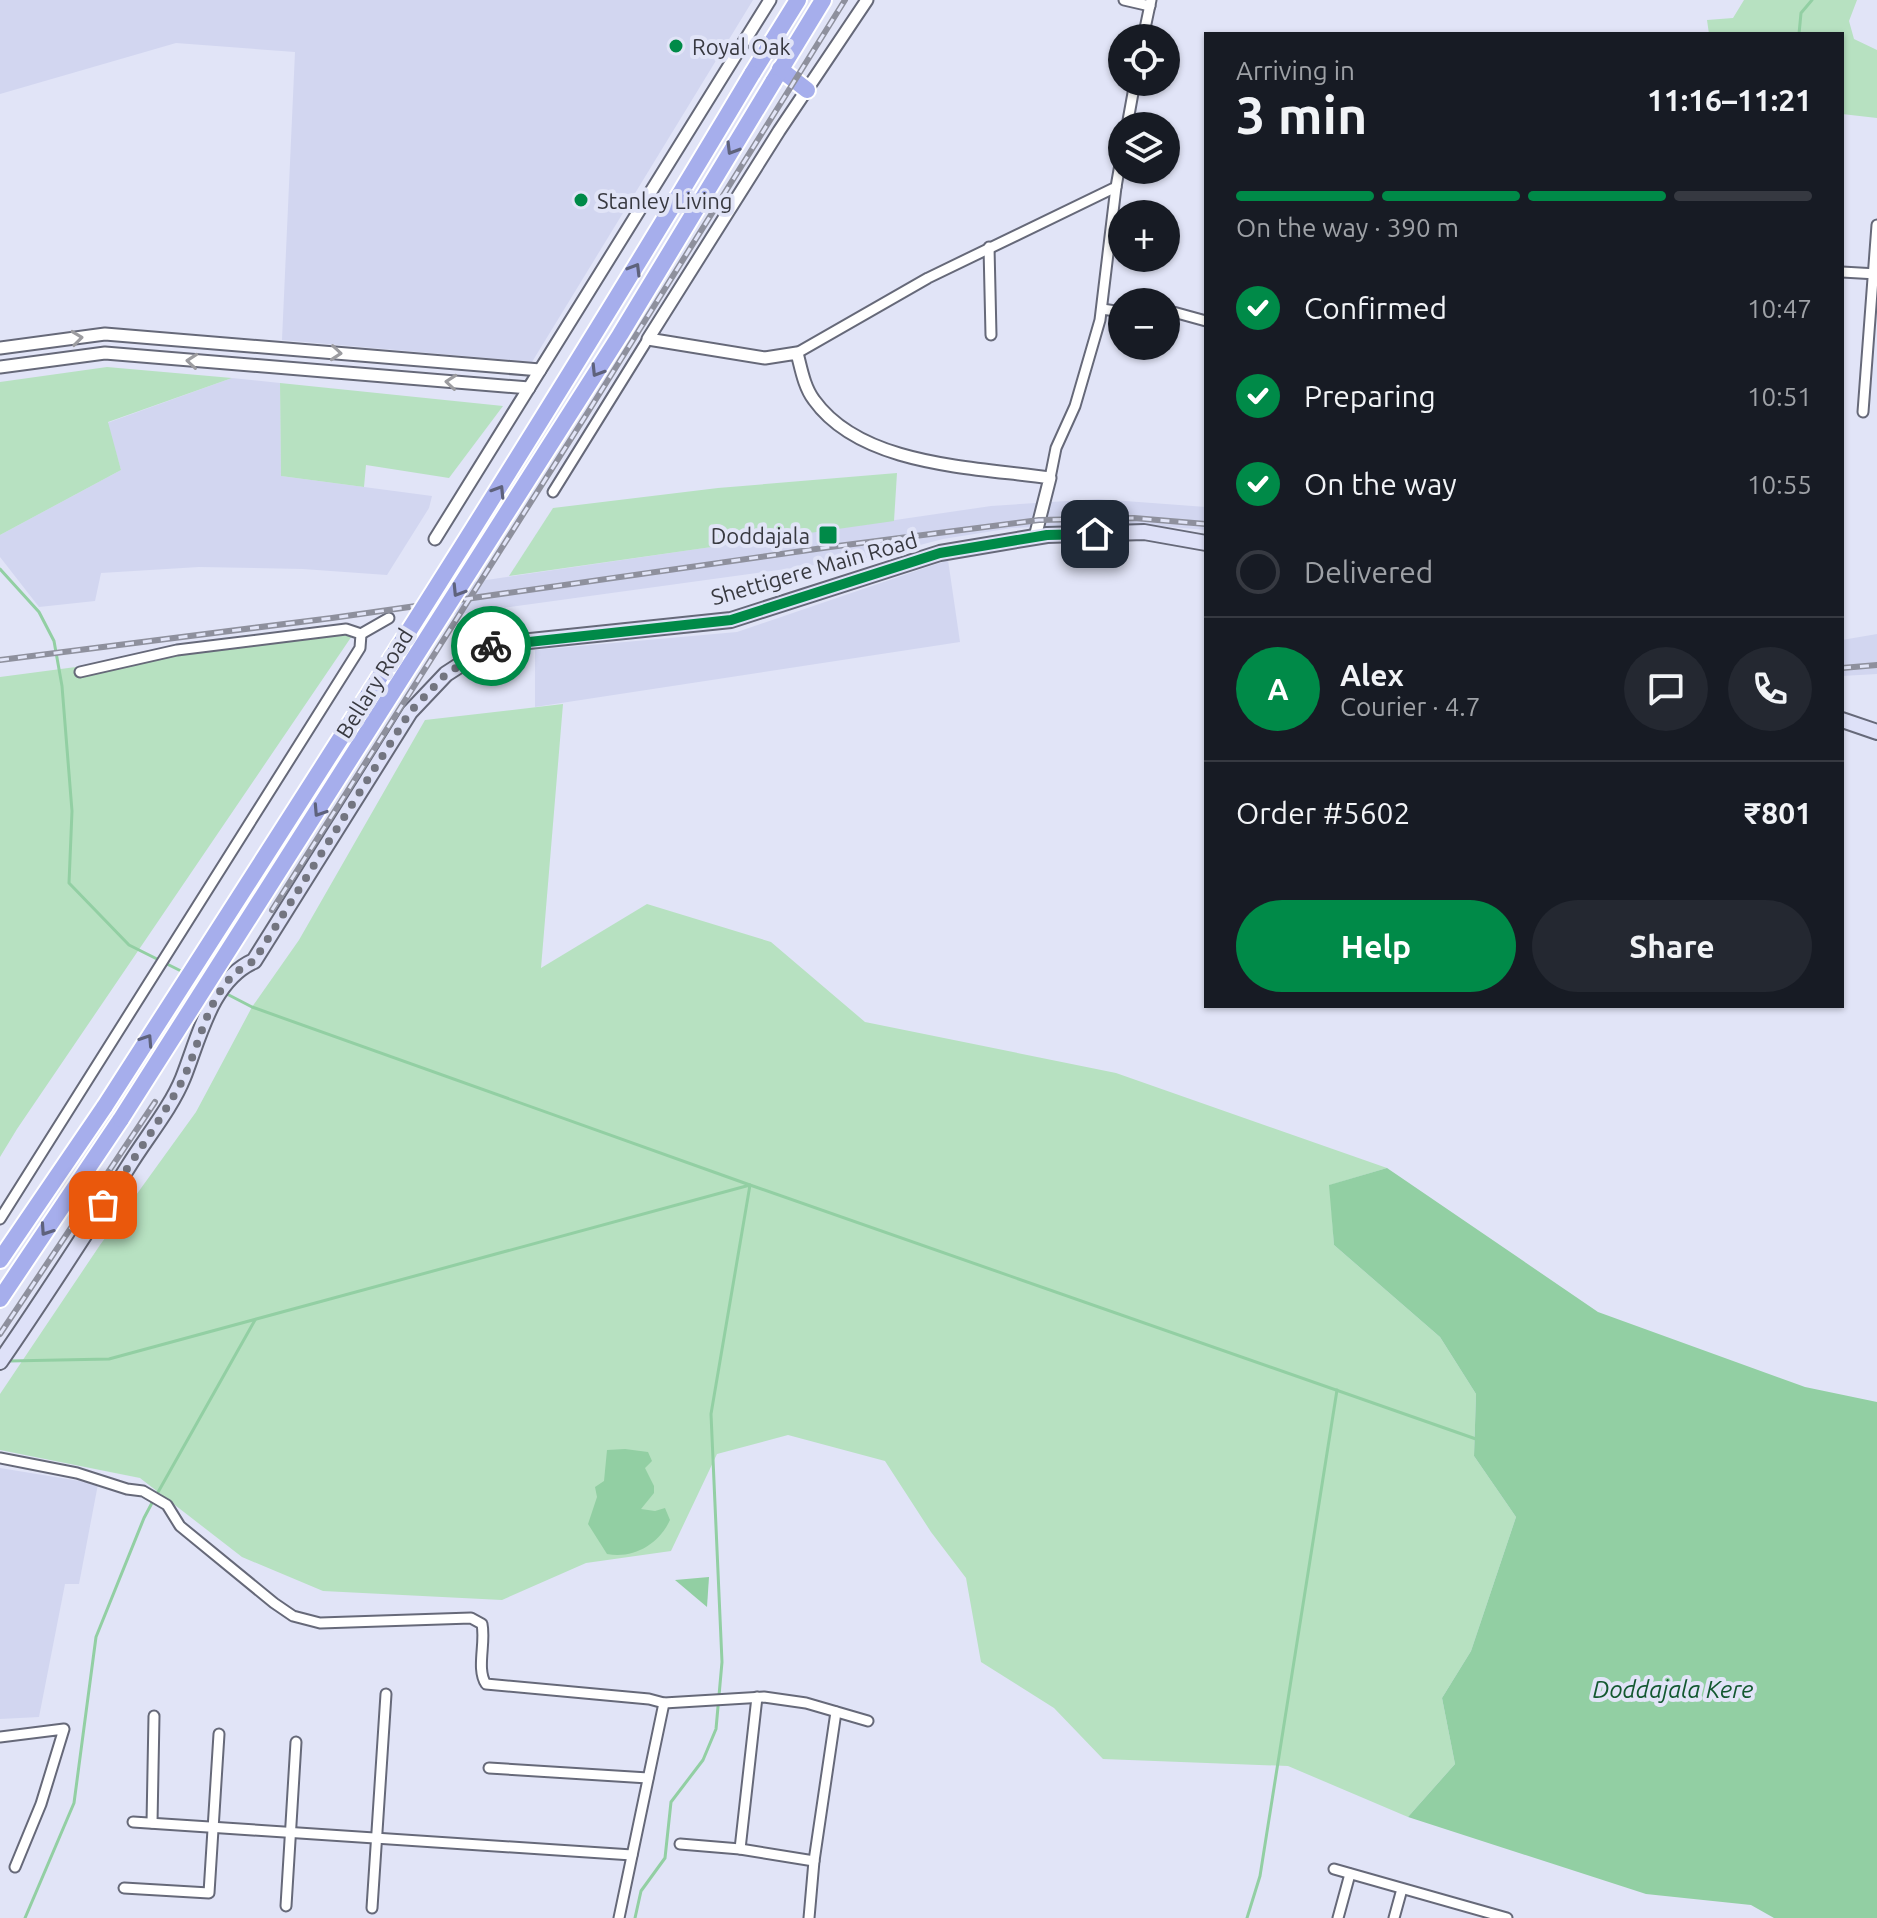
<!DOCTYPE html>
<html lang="en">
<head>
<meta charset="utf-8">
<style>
  :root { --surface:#171b24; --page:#242831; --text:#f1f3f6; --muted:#9ea1a6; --line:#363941; --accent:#008a48 }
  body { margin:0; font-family:Ubuntu,sans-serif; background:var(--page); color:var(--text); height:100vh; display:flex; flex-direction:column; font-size:30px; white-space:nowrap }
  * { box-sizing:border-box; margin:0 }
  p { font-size:26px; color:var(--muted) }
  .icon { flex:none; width:44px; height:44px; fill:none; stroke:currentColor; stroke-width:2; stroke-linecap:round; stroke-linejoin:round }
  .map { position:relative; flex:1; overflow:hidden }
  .sheet { position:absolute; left:1204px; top:32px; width:640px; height:976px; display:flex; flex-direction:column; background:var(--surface); border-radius:0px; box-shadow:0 2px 6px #0004 }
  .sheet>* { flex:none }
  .fabs { position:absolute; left:1108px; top:24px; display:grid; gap:16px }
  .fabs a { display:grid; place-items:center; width:72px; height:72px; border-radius:50%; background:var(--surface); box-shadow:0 2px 6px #0004; font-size:40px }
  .pin { position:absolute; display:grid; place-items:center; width:68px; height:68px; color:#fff; margin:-34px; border-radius:16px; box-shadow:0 4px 12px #0006 }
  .courier { position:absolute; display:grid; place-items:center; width:80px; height:80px; margin:-40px; border:6px solid #008a48; border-radius:50%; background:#fff; color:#222; box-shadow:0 2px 10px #0007 }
  .head em { font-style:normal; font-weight:700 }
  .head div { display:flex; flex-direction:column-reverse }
  .head { display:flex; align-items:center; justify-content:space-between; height:136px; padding:0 32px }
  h1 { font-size:52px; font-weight:700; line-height:60px }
  .bar { display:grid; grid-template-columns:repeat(4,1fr); gap:12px 8px; align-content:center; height:96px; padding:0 32px }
  .bar i { height:10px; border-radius:6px; background:var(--line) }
  .bar .on { background:var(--accent) }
  .bar p { grid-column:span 4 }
  .line { display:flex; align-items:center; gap:20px; padding:0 32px; border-top:2px solid var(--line) }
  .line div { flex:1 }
  .round { display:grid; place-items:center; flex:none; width:84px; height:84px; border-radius:42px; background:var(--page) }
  ol { padding:0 32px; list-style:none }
  li { display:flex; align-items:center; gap:24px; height:88px }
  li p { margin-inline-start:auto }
  li .icon { padding:8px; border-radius:50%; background:var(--accent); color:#fff; stroke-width:4 }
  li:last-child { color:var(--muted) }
  li i { width:44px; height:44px; border:4px solid var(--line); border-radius:50% }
  .primary-button { display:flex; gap:16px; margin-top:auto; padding:16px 32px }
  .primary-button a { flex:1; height:92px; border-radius:48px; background:var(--accent); color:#fff; font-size:32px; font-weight:700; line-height:92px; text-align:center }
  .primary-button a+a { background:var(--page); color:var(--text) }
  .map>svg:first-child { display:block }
</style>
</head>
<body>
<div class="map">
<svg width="1877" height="1918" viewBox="0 0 1877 1918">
  <rect width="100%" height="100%" fill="#e1e4f7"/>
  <g fill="#d2d6f0">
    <path d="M0,0H753L532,362L282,340L295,52L176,43L0,94Z"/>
    <path d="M232,378L280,383L281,476L432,496L429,508L387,575L303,569L199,567L101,573L95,601L39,607L0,557V535L121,470L107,423Z"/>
    <path d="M1098,499L1206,507V530L1122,523L1012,528L943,539L874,557L451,615L473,582L991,506Z"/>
    <path d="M948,560L960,642L535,707V650L737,632Z"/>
    <path d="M1877,634V674L1842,676V640Z"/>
    <path d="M0,1468L98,1484L79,1584H65L39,1717L0,1719Z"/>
  </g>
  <g fill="#b7e1c1">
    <path d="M1744,0H1857L1849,21L1854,39L1877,50V118L1842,114V34H1709L1707,20L1733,18Z"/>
    <path d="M107,367L232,378L108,422L121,470L0,535V382Z"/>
    <path d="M280,383L503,406L449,478L366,465L364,487L281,476Z"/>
    <path d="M897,473L894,521L509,576L553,508L718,488Z"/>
    <path d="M356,630L17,1129L0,1157V677Z"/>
    <path d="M563,704L541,968L647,904L771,942L865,1022L1116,1073L1387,1168L1330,1185L1334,1245L1440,1337L1476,1394L1474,1456L1516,1517L1471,1651L1442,1698L1455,1764L1408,1817L1288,1766L1103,1759L1054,1708L981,1662L966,1578L931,1532L885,1461L788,1435L717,1454L671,1551L586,1563L502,1600L323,1591L242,1557L140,1478L0,1450V1394L100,1245L196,1112L252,1007L299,940L425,720Z"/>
  </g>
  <g fill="#92cfa3">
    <path d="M1387,1168L1598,1312L1805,1387L1877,1402V1918H1774L1751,1905L1646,1894L1408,1817L1455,1764L1442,1698L1471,1651L1516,1517L1474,1456L1476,1394L1440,1337L1334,1245L1329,1185Z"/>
    <path d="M625,1449L648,1452L652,1461L645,1468L654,1486V1493L641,1509L655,1511L665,1508L670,1520C659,1544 634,1559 607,1554L588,1524L597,1497L595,1487L604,1481L607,1450Z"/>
    <path d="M709,1577L707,1607L675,1580Z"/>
  </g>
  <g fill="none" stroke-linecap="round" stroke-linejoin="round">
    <g stroke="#92cfa3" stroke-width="3">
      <path d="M1799,34L1801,13L1812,0"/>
      <path d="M0,569L39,612L54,641L62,686L72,811L69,883L129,945L183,972"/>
      <path d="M225,993L252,1007L750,1185L1476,1439"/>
      <path d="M9,1361L109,1359L750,1185L711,1414L722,1662L716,1729L703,1760L671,1802L665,1858L641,1891L635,1918"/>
      <path d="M157,1494L255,1320"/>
      <path d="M25,1918L74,1803L96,1637L144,1518L153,1501"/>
      <path d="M1247,1918L1260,1876L1337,1390"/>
    </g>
    <g stroke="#666979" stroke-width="13">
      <g id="minor">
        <path d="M1124,0L1150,6"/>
        <path d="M1143,38L1151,0"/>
        <path d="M1127,126L1135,82"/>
        <path d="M989,247L991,335"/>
        <path d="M1842,272L1877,274"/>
        <path d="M1102,309L1122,312"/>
        <path d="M1166,310L1206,321"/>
        <path d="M797,353L928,278L1116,187L1122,153"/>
        <path d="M1863,412L1877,225"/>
        <path d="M1050,478L1056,448L1075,406L1100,320L1116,187"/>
        <path d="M553,492L648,339"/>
        <path d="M361,634L389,618"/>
        <path d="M0,1219L360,648L361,634L346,629L177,650L80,672"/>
        <path d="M0,1458L77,1473L127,1489L143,1491L167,1505L180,1526L274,1603L293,1616L320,1623L471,1618L482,1624C486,1643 476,1669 486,1684L649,1699L664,1703L764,1697L806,1703L868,1721"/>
        <path d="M0,1737L64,1729L41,1804L15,1867"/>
        <path d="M489,1768L648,1778"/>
        <path d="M133,1822L632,1855"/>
        <path d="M152,1823L154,1716"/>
        <path d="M680,1844L740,1849L814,1861"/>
        <path d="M740,1849L757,1697"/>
        <path d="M1334,1869L1507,1918"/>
        <path d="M124,1888L209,1893L219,1734"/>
        <path d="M286,1906L296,1742"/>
        <path d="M372,1908L386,1694"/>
        <path d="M619,1918L664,1703"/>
        <path d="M809,1918L814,1861L836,1712"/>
        <path d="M1338,1918L1350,1874"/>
        <path d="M1394,1918L1402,1889"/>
      </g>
    </g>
    <g stroke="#666979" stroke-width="15">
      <g id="tertiary">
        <path d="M867,0L779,131L648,339L765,358L797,353C801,368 804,387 814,400C862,467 976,467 1050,478L1035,537"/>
        <path d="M0,348L105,334L540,370"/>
        <path d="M0,367L105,353L529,388"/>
        <path d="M435,539L770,0"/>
      </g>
    </g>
    <g stroke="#666979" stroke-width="18">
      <g id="secondary">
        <path d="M1842,720L1877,732"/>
        <path d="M0,1362C44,1298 86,1233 128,1167C145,1139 171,1108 183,1078C199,1038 211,980 254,961L410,712L446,674L491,645L731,620L940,553L1047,535L1144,532L1206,543"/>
      </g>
    </g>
    <g stroke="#fff" stroke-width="20">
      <g id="trunk">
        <path d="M780,69L807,90"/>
        <path d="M752,74L798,0"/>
        <path d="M773,82L823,0"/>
        <path d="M0,1260L105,1106"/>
        <path d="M0,1299L121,1119"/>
      </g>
    </g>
    <use href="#minor" stroke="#fff" stroke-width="9"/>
    <use href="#tertiary" stroke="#fff" stroke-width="11"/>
    <use href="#secondary" stroke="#dee1f8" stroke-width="14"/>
    <use href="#trunk" stroke="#a6aeec" stroke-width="16"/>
    <g stroke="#8e909d" stroke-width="6">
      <g id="rail">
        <path d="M0,660L332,618L830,547L1039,520L1134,518L1206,524"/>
        <path d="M1842,668L1877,665"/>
        <path d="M272,910L588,412L845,0"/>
        <path d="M0,1334L155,1102"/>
      </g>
    </g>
    <use href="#rail" stroke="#e1e4f7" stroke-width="3" stroke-dasharray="9" stroke-linecap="butt"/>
    <g stroke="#fff" stroke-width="20" stroke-linecap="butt">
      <g id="trunk-bridge">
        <path d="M105,1106C325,764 544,423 752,74"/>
        <path d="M121,1119L620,335L773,82"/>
      </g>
    </g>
    <use href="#trunk-bridge" stroke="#a6aeec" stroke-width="16"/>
  </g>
  <defs><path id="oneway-chevron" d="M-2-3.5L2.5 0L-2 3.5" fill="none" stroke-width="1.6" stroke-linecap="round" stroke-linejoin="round" transform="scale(2)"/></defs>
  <g stroke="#5e627c">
    <use href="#oneway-chevron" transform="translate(732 149) rotate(121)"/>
    <use href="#oneway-chevron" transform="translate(635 269) rotate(-59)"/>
    <use href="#oneway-chevron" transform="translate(597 371) rotate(122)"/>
    <use href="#oneway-chevron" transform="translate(499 491) rotate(-58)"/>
    <use href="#oneway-chevron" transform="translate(458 591) rotate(122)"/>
    <use href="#oneway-chevron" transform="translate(319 811) rotate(123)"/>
    <use href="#oneway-chevron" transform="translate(147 1040) rotate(-57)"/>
    <use href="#oneway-chevron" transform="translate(46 1230) rotate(124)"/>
  </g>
  <g stroke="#9c9ca0">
    <use href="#oneway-chevron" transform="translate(77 338) rotate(-7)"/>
    <use href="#oneway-chevron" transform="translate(336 353) rotate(5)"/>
    <use href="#oneway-chevron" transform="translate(192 361) rotate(-175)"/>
    <use href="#oneway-chevron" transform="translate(451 382) rotate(-175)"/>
  </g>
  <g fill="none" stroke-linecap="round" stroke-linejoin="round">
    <path stroke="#737580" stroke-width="8" stroke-dasharray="0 14.4" d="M103,1205C129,1165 157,1126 180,1085C203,1043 206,983 254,961L410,712L446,674L491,646"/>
    <path stroke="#008a48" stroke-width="10" d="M491,646L731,620L940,553L1047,535L1095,534"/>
  </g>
  <g fill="#008a48" stroke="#e1e4f7" stroke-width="3">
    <circle cx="676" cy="46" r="8"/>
    <circle cx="581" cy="200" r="8"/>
    <rect x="818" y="525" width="20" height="20" rx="4"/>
  </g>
  <g text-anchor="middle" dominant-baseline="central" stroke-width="8" stroke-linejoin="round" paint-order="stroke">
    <g font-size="22" fill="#383940" stroke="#e1e4f7" text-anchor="start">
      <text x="692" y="46">Royal Oak</text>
      <text x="597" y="200">Stanley Living</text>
      <text x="810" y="535" text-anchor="end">Doddajala</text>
    </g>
    <g font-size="22" fill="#383940" stroke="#e1e4f7">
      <text transform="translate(814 568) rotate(-16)">Shettigere Main Road</text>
      <text transform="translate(374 683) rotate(-58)">Bellary Road</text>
    </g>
    <g font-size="24" font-style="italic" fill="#135830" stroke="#e1e4f7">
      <text x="1673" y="1689">Doddajala Kere</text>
    </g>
  </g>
</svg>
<div class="fabs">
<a><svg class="icon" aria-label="locate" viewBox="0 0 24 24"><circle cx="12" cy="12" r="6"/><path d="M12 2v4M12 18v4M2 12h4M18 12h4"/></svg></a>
<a><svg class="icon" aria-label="layers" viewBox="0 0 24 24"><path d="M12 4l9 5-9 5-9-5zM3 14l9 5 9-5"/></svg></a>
<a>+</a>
<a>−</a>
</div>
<div class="pin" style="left:103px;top:1205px;background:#ea580c"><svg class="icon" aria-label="bag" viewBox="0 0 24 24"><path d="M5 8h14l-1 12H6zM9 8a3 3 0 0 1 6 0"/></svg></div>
<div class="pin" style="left:1095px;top:534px;background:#1f2937"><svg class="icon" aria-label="home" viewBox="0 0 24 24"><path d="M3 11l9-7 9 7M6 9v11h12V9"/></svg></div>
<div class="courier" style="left:491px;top:646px"><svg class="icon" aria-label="bike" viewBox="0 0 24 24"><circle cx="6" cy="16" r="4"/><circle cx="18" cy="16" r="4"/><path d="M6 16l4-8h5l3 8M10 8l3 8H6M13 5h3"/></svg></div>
<section class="sheet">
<div class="head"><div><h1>3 min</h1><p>Arriving in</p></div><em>11:16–11:21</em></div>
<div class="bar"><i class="on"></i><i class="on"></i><i class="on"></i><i></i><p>On the way · 390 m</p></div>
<ol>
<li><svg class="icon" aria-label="check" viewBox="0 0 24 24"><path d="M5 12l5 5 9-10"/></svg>Confirmed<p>10:47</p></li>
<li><svg class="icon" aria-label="check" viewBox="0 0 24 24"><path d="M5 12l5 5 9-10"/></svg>Preparing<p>10:51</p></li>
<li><svg class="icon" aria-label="check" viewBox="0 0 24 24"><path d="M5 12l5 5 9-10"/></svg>On the way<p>10:55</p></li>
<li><i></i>Delivered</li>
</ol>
<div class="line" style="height:144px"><b class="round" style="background:var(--accent);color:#fff">A</b><div><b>Alex</b><p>Courier · 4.7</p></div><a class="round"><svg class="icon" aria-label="chat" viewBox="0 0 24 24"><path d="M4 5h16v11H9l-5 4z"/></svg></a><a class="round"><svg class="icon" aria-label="phone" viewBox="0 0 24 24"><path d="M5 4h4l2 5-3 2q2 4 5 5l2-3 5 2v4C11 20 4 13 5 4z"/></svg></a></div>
<div class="line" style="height:104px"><div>Order #5602</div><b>₹801</b></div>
<div class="primary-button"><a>Help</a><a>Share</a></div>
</section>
</div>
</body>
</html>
